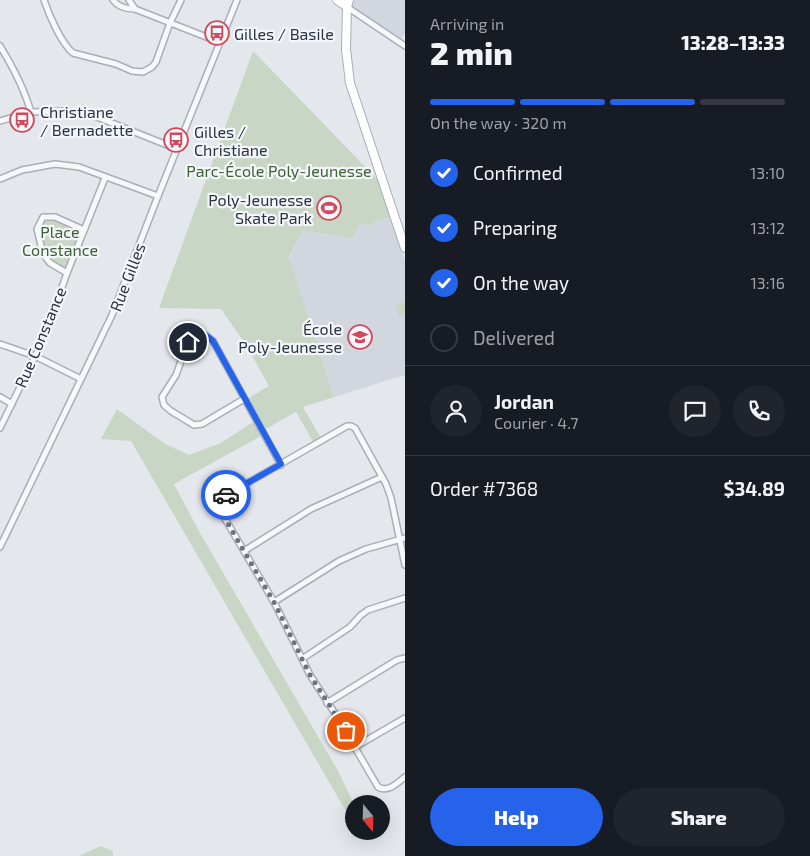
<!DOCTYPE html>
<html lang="en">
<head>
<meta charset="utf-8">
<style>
  :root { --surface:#171b24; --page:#20242c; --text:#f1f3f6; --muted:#9ea1a6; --line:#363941; --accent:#2563eb }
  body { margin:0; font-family:"Exo 2",sans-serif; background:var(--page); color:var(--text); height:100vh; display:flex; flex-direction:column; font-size:19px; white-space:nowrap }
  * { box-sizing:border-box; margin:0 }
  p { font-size:16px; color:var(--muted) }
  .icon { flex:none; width:28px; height:28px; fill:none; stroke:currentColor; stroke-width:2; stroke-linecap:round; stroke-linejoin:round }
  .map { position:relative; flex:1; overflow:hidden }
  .panel { display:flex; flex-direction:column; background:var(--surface); width:405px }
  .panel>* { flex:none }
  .needle { width:32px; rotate:161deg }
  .fabs { position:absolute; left:345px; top:795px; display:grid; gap:10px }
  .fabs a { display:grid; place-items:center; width:45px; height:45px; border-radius:50%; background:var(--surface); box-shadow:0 5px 20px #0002; font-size:25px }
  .pin { position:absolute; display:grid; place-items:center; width:42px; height:42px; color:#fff; margin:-21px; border:2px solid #fff; border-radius:50%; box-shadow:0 1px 5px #0007 }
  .courier { position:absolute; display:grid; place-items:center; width:50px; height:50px; margin:-25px; border:4px solid #2563eb; border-radius:50%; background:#fff; color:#222; box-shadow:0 1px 6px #0007 }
  .head em { font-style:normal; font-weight:800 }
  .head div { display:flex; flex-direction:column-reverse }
  .head { display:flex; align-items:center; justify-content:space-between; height:85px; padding:0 25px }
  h1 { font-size:32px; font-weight:800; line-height:38px }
  .bar { display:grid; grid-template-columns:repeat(4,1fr); gap:8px 5px; align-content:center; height:60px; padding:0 25px }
  .bar i { height:6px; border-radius:4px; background:var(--line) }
  .bar .current { background:var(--accent) }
  .bar p { grid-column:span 4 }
  .line { display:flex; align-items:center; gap:12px; padding:0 25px; border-top:1px solid var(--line) }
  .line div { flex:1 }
  .round { display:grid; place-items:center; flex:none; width:52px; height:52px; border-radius:26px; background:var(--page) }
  ol { padding:0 25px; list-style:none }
  li { display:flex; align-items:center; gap:15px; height:55px }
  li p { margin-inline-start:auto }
  li .icon { padding:5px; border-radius:50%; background:var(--accent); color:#fff; stroke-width:4 }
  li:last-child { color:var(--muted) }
  li i { width:28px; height:28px; border:2px solid var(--line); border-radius:50% }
  .primary-button { display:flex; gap:10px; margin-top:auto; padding:10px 25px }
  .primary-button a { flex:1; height:58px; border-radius:30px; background:var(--accent); color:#fff; font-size:20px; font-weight:800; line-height:58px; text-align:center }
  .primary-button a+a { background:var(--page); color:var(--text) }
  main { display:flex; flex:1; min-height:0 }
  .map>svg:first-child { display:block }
</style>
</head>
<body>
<main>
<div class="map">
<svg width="405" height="856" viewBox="0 0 405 856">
  <rect width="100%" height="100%" fill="#e4e7ec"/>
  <g fill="#d2d6de">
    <path d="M337,0H405V33L399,42Z"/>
    <path d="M391,217L405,260V375L334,397L289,258L303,230L353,238L360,224L369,226L376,221Z"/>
  </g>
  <g fill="#c9d6c5">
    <path d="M253,51L379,181L391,217L376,221L369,226L360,224L353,238L303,230L289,257L334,397L303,407L322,440L315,445L296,412L262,431L245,400L269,386L246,345L221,309L159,308Z"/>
    <path d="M43,217H55L84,230L67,273L50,263L43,254L37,229Z"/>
    <path d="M405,301V314L399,316L395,305Z"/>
    <path d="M117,409L165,444L189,455L221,443L253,422L261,436L174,484L200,533L338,771L354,804V825L131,441L101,439Z"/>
    <path d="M101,846L113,851V856H78Z"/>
  </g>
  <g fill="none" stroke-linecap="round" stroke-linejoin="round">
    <g stroke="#a9aeb7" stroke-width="8">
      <g id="street">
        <path d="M44,0C49,15 61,43 73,53L116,64L132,71L143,72L152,67L156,62L170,23L181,0"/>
        <path d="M113,0C118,7 127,9 135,9L219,42"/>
        <path d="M129,0L135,9"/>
        <path d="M347,7L405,46"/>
        <path d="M0,46C13,67 24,88 31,112"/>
        <path d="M0,121L31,112L65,111L92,115L177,149"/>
        <path d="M0,179L22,170L55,164L79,167L158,196"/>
        <path d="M67,273L50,263L43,254L37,229L43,217H55L84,230"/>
        <path d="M0,344L35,356L81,379"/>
        <path d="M0,397L12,404"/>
        <path d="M244,399L202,424L194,425L171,411L164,405L162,397L176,375L188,342L195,337L205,335L213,341L281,465"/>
        <path d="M0,428L46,334L67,273L105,178"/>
        <path d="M0,547L112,315L158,196L237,0"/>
        <path d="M244,551L311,509L382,477"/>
        <path d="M405,565L391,498L386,484L355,428L351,426H347L223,497L218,502L221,512L274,602L310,675L336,715L378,787C388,793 397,783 405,777"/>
        <path d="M274,602L301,585L339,561L366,549L405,538"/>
        <path d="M302,659L350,627L361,615L368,610L405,598"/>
        <path d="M327,703L397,660L405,658"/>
        <path d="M355,747L405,718"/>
      </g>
    </g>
    <g stroke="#a9aeb7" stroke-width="10">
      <g id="secondary">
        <path d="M337,0L347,7"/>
        <path d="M349,0L347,7L346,49L350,83L405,248"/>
      </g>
    </g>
    <use href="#street" stroke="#f7f8fa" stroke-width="5"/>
    <use href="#secondary" stroke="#fff" stroke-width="8"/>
  </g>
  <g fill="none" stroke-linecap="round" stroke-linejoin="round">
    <path stroke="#6c737f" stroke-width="5" stroke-dasharray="0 9" d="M226,495L218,502L221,512L274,602L310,675L346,731"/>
    <path stroke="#2563eb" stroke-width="6" d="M188,342L195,337L205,335L213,341L281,464L226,495"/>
  </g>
  <defs>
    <g id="bus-ring" transform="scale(1.25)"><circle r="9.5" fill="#f4f6f9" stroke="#d1495b" stroke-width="1.5"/><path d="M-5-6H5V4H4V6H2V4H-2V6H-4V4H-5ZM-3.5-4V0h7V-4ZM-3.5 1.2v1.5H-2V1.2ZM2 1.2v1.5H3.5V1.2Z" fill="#d1495b"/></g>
    <g id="stadium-ring" transform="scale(1.25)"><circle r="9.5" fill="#f4f6f9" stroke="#d1495b" stroke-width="1.5"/><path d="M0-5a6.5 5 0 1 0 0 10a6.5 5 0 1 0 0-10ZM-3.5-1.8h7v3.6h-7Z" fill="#d1495b"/></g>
    <g id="school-ring" transform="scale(1.25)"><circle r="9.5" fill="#f4f6f9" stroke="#d1495b" stroke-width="1.5"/><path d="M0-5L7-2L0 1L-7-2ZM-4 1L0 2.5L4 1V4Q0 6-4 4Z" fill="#d1495b"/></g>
  </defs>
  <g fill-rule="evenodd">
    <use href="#bus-ring" x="217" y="33"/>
    <use href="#bus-ring" x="22" y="120"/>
    <use href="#bus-ring" x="176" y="140"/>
    <use href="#stadium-ring" x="329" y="208"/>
    <use href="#school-ring" x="360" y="337"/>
  </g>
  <g text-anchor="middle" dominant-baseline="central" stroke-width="4.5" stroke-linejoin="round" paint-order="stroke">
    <g font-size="16" fill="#2b3445" stroke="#f4f6f9" text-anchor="start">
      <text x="234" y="33">Gilles / Basile</text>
      <text x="40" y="111">Christiane<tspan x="40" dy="18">/ Bernadette</tspan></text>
      <text x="194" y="131">Gilles /<tspan x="194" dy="18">Christiane</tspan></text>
      <text x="312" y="199" text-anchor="end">Poly-Jeunesse<tspan x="312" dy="18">Skate Park</tspan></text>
      <text x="342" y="328" text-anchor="end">École<tspan x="342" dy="18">Poly-Jeunesse</tspan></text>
    </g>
    <g font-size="16" fill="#3f6138" stroke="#f4f6f9">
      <text x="279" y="170">Parc-École Poly-Jeunesse</text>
      <text x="60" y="231">Place<tspan x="60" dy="18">Constance</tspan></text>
    </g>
    <g font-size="16" fill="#2b3445" stroke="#f4f6f9">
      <text transform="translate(127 277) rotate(-69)">Rue Gilles</text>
      <text transform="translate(40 337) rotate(-67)">Rue Constance</text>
    </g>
  </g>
</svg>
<div class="fabs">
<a><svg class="needle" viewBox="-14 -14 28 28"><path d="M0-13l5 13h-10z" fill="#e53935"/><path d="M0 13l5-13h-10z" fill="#9ea1a6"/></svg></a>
</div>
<div class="pin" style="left:346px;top:731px;background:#ea580c"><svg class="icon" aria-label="bag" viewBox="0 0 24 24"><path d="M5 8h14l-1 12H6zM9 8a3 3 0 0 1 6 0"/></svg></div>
<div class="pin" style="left:188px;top:342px;background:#1f2937"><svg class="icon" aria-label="home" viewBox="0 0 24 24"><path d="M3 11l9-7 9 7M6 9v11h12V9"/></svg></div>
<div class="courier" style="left:226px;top:495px"><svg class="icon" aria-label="car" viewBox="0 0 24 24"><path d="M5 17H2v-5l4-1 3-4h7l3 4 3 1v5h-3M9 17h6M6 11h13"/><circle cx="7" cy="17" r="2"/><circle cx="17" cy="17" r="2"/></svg></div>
</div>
<section class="panel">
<div class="head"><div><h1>2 min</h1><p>Arriving in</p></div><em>13:28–13:33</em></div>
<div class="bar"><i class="current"></i><i class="current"></i><i class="current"></i><i></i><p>On the way · 320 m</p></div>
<ol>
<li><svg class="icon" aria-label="check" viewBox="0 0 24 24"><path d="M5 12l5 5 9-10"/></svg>Confirmed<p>13:10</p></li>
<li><svg class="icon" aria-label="check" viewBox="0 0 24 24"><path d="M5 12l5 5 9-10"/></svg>Preparing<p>13:12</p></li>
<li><svg class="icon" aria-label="check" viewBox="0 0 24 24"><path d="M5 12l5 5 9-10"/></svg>On the way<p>13:16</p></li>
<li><i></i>Delivered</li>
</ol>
<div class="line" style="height:90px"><a class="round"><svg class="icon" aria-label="person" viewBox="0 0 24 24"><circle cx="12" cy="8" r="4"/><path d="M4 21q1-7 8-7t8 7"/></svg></a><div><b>Jordan</b><p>Courier · 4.7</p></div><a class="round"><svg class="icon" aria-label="chat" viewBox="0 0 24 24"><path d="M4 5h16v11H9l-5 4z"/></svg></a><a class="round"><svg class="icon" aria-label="phone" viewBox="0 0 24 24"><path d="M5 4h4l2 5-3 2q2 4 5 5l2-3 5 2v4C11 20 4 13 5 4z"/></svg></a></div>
<div class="line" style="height:65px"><div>Order #7368</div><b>$34.89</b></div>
<div class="primary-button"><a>Help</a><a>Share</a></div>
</section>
</main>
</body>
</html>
